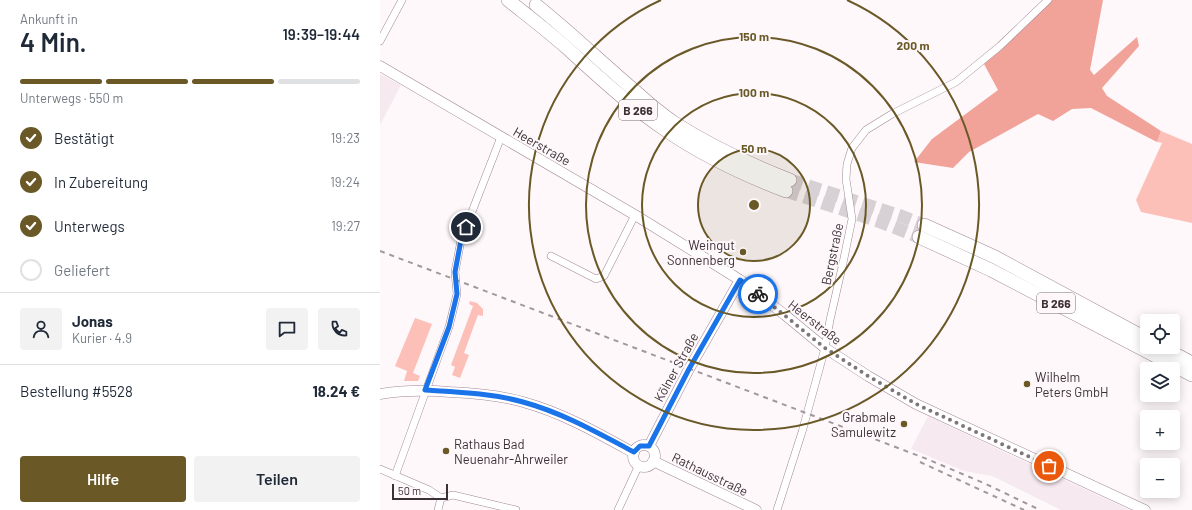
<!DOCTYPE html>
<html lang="de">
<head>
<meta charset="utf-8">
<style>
  :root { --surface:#fff; --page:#f2f2f3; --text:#1f2937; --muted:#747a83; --line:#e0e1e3; --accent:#6a5927 }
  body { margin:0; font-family:Barlow,sans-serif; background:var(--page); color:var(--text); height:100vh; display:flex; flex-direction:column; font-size:15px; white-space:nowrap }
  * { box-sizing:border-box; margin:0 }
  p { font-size:13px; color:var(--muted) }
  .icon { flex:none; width:22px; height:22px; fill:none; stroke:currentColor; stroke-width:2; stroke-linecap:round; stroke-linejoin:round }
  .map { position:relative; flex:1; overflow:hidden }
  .side { display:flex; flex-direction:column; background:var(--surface); width:380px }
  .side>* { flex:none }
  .tools { position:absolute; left:760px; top:314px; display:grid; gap:8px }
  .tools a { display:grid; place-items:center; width:40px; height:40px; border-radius:4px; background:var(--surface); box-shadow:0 2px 10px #0003; font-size:20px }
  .scale { position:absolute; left:12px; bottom:10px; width:56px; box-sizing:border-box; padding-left:4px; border:2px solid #3b3036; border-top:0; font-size:11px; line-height:14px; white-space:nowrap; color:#3b3036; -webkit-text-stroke:3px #fef8fb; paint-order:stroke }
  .pin { position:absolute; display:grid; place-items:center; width:34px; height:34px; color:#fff; margin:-17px; border:2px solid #fff; border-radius:50%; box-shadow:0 1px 4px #0007 }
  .courier { position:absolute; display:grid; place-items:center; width:40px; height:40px; margin:-20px; border:3px solid #1a73e8; border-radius:50%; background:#fff; color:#222; box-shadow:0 1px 5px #0007 }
  .headline em { font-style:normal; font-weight:600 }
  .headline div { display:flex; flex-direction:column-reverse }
  .headline { display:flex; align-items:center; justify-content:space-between; height:68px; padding:0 20px }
  h1 { font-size:26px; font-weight:600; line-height:30px }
  .bar { display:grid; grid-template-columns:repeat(4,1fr); gap:6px 4px; align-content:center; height:48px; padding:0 20px }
  .bar i { height:5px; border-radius:3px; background:var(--line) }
  .bar .current { background:var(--accent) }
  .bar p { grid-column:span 4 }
  .line { display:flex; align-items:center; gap:10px; padding:0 20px; border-top:1px solid var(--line) }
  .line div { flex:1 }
  .round { display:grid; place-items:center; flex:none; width:42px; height:42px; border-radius:4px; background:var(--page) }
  ol { padding:0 20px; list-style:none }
  li { display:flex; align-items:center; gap:12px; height:44px }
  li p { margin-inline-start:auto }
  li .icon { padding:4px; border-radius:50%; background:var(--accent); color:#fff; stroke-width:4 }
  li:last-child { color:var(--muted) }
  li i { width:22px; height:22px; border:2px solid var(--line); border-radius:50% }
  .cta { display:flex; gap:8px; margin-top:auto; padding:8px 20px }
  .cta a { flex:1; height:46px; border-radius:4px; background:var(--accent); color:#fff; font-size:16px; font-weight:600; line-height:46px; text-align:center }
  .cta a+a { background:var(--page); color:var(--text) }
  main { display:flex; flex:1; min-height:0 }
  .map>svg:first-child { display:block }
</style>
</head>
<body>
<main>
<section class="side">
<div class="headline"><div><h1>4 Min.</h1><p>Ankunft in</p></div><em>19:39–19:44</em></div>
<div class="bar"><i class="current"></i><i class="current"></i><i class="current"></i><i></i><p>Unterwegs · 550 m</p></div>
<ol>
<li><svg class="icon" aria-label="check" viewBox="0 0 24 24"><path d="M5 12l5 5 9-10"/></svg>Bestätigt<p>19:23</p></li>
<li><svg class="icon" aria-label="check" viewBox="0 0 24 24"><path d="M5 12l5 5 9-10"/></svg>In Zubereitung<p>19:24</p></li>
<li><svg class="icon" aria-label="check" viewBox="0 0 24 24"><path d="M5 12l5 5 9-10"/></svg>Unterwegs<p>19:27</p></li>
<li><i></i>Geliefert</li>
</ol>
<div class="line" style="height:72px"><a class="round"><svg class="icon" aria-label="person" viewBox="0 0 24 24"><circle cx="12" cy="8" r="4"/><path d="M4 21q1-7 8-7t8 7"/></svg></a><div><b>Jonas</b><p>Kurier · 4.9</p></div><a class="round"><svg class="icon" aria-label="chat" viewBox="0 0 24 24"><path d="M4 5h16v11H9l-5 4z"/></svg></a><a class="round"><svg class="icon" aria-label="phone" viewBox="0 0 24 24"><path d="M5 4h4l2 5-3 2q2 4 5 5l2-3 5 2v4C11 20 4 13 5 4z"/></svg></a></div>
<div class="line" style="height:52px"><div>Bestellung #5528</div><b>18.24 €</b></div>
<div class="cta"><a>Hilfe</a><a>Teilen</a></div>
</section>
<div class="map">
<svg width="812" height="510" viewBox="0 0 812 510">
  <rect width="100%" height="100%" fill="#fef8fb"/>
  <g fill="#f7e9f0">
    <path d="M0,74L21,85L0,125Z"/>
    <path d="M548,416L624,452L750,510H681L612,476L584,471L531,449Z"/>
  </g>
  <g fill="#fdc0b9">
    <path d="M781,131L812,144V223L761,212L756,200L782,143L777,142Z"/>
    <path d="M90,301L97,303L103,309V316L98,315L84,353L89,355L80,378L72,375L75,367L71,365L93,306L89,304Z"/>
    <path d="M35,318L52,324L33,373L40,376L38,381H24L27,371L15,366Z"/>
  </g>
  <path fill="#f1a299" d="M671,0H723L710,70L714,75L757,37L759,46L722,88L727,96L781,131L777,142L711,108L692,109L673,121L658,114L589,152L573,168L534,162L552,139L618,90L604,64Z"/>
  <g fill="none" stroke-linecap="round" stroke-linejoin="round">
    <g stroke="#d7d0d4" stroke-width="13" stroke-dasharray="13 6" stroke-linecap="butt">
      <path d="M410,180L521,216L544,225"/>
      <path d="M406,191L498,221L539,237"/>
    </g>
    <g stroke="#a18796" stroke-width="8">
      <g id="street">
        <path d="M0,41L22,0"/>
        <path d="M171,256L216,279L224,276L255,215"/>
        <path d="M0,469L49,490L61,498L73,495L136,510"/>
        <path d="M15,476L69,327L77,294L75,272L81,240L121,137"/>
        <path d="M58,510L61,498"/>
        <path d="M238,510L259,465"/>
        <path d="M397,510L422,432L445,348L450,320L463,263L472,219L466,179L467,164L472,148L486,130L512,114L576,82L620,46L668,0"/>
      </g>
    </g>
    <g stroke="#a18796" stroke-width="11">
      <g id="secondary">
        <path d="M0,66L255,215L344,270L360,280L405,315L445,348L488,376L536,404L765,510"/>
        <path d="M0,394C24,390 46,390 70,392C94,393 119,395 143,402C183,413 218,433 254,453"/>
        <circle cx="264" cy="456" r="11"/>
        <path d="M269,446L309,369L360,280"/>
        <path d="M273,461L376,510"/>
      </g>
    </g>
    <g stroke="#a18796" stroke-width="14">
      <g id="highway">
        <path d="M128,0C148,16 168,31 187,48C219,77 251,107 287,131C324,156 364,175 406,191"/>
        <path d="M156,5C190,32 222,63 255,91C267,102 280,113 293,122C330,146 369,164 410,180"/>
        <path d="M544,225L615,257L767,339"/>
        <path d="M539,237L611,270L812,375"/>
        <path d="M782,347L812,363"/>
      </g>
    </g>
    <use href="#street" stroke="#fff" stroke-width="7"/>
    <use href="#secondary" stroke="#fff" stroke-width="10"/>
    <use href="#highway" stroke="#fff" stroke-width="13"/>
    <g stroke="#a1989d" stroke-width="2" stroke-dasharray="5 5" stroke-linecap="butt">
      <path d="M0,251L547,459L606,484L660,510"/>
      <path d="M540,462L644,510"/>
    </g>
  </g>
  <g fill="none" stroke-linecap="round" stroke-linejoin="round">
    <path stroke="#7f767b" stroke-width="4" stroke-dasharray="0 7.2" d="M378,294L445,348L488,376L536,404L669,466"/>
    <path stroke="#1a73e8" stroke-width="5" d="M86,227L81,240L75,272L77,294L69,327L45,390C78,392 111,393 143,402C183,413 218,433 254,452L260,446H269L309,369L360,280L378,294"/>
  </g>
  <circle cx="374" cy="205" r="56" fill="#6a5927" fill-opacity=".12"/>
  <g fill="none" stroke="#6a5927" stroke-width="2">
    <circle cx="374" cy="205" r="56"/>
    <circle cx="374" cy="205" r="112"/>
    <circle cx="374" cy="205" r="168"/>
    <path d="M467 0A225 225 0 1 1 281 0"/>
  </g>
  <g fill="#6a5927" stroke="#fef8fb" stroke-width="1.5">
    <circle cx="363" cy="252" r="4"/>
    <circle cx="647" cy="384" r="4"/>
    <circle cx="524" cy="424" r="4"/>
    <circle cx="66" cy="451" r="4"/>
  </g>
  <g text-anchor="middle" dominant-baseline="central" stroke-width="4" stroke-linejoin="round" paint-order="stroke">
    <g fill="#fef8fb" stroke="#766c71" stroke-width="1">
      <rect x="239" y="100" width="38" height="20" rx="3"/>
      <rect x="657" y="293" width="38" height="20" rx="3"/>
    </g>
    <g font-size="12" font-weight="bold" fill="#3b3036">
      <text x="258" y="110">B 266</text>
      <text x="676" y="303">B 266</text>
    </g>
    <g font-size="13" fill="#3b3036" stroke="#fef8fb">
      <text transform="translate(162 146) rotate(30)">Heerstraße</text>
      <text transform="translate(452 254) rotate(-78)">Bergstraße</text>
      <text transform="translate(435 322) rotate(38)">Heerstraße</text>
      <text transform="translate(296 367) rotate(-61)">Kölner Straße</text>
      <text transform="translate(330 474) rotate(26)">Rathausstraße</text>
    </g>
    <g font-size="13" fill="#3b3036" stroke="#fef8fb" text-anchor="end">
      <text x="355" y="245">Weingut<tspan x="355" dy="15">Sonnenberg</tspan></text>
      <text x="655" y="377" text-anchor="start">Wilhelm<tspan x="655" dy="15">Peters GmbH</tspan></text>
      <text x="516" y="417">Grabmale<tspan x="516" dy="15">Samulewitz</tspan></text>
      <text x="74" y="444" text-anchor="start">Rathaus Bad<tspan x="74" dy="15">Neuenahr-Ahrweiler</tspan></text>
    </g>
  </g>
  <circle cx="374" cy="205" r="6" fill="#6a5927" stroke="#fef8fb" stroke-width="2"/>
  <g font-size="12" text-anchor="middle" font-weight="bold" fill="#6a5927" stroke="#fef8fb" stroke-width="4" stroke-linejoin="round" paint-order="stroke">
    <text x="374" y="41">150 m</text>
    <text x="533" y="50">200 m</text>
    <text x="374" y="97">100 m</text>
    <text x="374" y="153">50 m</text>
  </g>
</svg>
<div class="tools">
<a><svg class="icon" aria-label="locate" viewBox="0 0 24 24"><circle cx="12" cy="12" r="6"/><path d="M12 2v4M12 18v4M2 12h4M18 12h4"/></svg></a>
<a><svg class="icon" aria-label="layers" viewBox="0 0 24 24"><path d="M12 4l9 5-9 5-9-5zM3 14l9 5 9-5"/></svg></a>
<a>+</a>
<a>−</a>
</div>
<div class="scale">50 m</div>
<div class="pin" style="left:669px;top:466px;background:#ea580c"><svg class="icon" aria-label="bag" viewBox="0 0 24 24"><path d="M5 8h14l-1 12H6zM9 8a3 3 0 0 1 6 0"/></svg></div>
<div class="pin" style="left:86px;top:227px;background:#1f2937"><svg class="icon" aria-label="home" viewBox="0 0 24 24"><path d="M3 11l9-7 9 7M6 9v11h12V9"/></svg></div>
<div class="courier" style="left:378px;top:294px"><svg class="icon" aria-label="bike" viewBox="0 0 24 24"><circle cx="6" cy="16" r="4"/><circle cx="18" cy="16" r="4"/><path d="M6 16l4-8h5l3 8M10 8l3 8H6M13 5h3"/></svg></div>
</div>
</main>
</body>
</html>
